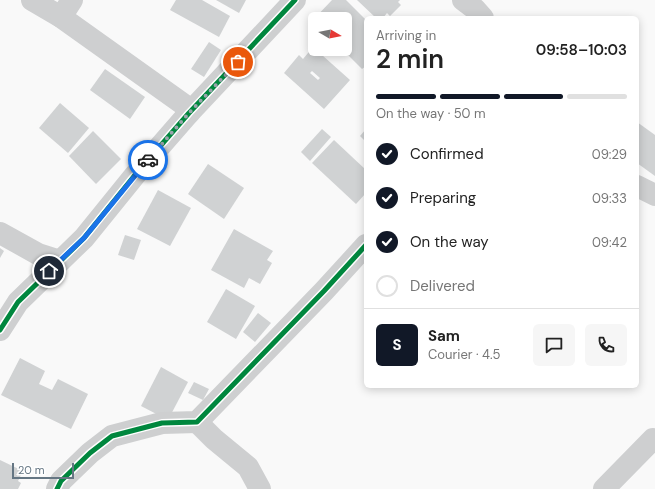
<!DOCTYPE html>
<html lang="en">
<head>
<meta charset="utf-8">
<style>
  :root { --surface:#fff; --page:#f6f6f6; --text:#222; --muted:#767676; --line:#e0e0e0; --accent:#111827 }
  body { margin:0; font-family:"DM Sans",sans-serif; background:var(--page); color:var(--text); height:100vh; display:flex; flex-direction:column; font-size:15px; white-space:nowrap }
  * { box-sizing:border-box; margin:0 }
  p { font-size:13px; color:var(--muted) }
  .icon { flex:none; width:22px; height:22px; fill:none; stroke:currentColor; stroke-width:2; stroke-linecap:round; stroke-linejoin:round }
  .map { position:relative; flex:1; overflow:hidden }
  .side { position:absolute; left:364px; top:16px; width:275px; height:372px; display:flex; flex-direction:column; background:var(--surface); border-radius:6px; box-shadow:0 2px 10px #0003 }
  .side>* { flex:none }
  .needle { width:26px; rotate:100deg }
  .tools { position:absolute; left:308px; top:12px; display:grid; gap:8px }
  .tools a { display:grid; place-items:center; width:44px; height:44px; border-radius:6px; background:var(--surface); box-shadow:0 2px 10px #0003; font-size:20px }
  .scale { position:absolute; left:12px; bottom:10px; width:62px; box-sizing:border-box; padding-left:4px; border:2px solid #657683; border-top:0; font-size:11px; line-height:14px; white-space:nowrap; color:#657683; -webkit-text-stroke:3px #fff; paint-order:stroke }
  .pin { position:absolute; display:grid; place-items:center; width:34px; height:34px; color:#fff; margin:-17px; border:2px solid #fff; border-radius:50%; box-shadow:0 1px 4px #0007 }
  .courier { position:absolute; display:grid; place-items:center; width:40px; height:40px; margin:-20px; border:3px solid #1a73e8; border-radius:50%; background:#fff; color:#222; box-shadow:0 1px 5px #0007 }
  .overview em { font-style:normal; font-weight:600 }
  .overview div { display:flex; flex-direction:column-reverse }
  .overview { display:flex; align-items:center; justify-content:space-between; height:68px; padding:0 12px }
  h1 { font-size:26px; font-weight:600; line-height:30px }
  .bar { display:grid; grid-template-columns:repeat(4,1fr); gap:6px 4px; align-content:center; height:48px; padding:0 12px }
  .bar i { height:5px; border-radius:3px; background:var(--line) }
  .bar .current { background:var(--accent) }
  .bar p { grid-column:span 4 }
  .line { display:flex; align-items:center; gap:10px; padding:0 12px; border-top:1px solid var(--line) }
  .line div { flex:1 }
  .round { display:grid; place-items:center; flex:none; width:42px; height:42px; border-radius:6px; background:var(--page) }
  ol { padding:0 12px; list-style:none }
  li { display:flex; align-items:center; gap:12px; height:44px }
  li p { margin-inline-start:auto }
  li .icon { padding:4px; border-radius:50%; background:var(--accent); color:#fff; stroke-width:4 }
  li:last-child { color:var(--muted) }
  li i { width:22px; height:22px; border:2px solid var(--line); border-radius:50% }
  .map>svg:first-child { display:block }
</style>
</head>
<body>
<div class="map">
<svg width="655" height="489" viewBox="0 0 655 489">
  <rect width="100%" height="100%" fill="#f9f9f9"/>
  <g fill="#d0d2d3" fill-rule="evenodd">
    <path d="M176,0H202L230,16L219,37L170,10Z"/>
    <path d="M216,0H246L239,13Z"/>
    <path d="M332,0H346L366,20V66L362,69L342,49H345V19H315V22L313,20Z"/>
    <path d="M357,0H400L398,2L401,5L390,16L387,13L383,18H376Z"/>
    <path d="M209,42L221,50L204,77L191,69Z"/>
    <path d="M313,47L350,80L324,109L284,73L299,55L303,59ZM312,71L320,78L318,80L310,73Z"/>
    <path d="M105,69L145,97L130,119L90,90Z"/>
    <path d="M60,103L89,128L68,153L39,128Z"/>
    <path d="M637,122L655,135V176L637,163Z"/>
    <path d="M322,129L331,137L310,161L301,152Z"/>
    <path d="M366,129V142L360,136Z"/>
    <path d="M93,131L121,159L96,184L69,156Z"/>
    <path d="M334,140L366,170V193L356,204L312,163Z"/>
    <path d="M208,164L244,188L224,219L188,194Z"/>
    <path d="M158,190L191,208L170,246L137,229Z"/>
    <path d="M234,229L273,251L267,260L272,263L260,284L249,278L244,288L211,270Z"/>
    <path d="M125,235L141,240L134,260L118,255Z"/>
    <path d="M0,248L4,251L0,258Z"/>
    <path d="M226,289L255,306L236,339L207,322Z"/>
    <path d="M258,313L271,323L255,342L243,332Z"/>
    <path d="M20,358L45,371L39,384L52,390L58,379L88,394L71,429L1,395Z"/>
    <path d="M161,367L188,382L168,420L141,406Z"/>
    <path d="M194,382L209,389L203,400L188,393Z"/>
    <path d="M0,460L23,471L18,481L21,483L18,489H0Z"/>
  </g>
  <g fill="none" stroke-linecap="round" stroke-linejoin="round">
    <g stroke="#cecfd0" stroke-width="22">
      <path d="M32,0L61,17L183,104L189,113"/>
      <path d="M463,0L475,9L483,18"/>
      <path d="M61,17L72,0"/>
      <path d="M637,186L655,195"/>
      <path d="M0,233L38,254L60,261"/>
      <path d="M0,330L18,302L84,238L135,175L189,113L295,0"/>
      <path d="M197,422L214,439L248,467L260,489"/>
      <path d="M57,489L61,481L90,453L112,436L162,423L197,422L324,291L366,245"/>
      <path d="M604,489L653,439"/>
    </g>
    <g stroke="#fff" stroke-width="8">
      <g id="cycleway">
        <path d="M0,330L18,302L84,238L135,175L189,113L295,0"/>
        <path d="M57,489L61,481L90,453L112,436L162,423L197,422L324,291L366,245"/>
      </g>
    </g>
    <use href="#cycleway" stroke="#00873e" stroke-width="5"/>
  </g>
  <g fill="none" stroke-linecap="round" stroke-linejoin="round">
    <path stroke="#99a4ac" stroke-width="4" stroke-dasharray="0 7.2" d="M148,160L189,113L238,62"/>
    <path stroke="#1a73e8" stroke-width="5" d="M49,271L84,238L148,160"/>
  </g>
</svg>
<div class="tools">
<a><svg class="needle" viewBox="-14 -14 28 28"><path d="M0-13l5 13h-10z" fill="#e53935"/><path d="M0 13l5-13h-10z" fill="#767676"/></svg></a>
</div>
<div class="scale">20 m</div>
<div class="pin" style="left:238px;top:62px;background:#ea580c"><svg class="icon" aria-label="bag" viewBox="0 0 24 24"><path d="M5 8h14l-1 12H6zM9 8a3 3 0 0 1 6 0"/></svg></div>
<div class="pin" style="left:49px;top:271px;background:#1f2937"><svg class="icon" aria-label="home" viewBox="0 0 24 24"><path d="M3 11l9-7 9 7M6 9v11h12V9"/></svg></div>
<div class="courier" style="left:148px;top:160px"><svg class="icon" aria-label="car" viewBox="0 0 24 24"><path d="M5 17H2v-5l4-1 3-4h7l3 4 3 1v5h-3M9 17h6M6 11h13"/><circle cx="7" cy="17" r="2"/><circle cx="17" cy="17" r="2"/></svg></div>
<section class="side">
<div class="overview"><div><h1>2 min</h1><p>Arriving in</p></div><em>09:58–10:03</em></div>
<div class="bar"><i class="current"></i><i class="current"></i><i class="current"></i><i></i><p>On the way · 50 m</p></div>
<ol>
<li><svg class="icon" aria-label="check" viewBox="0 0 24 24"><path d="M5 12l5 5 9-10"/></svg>Confirmed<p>09:29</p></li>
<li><svg class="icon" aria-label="check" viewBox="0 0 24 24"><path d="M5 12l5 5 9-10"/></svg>Preparing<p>09:33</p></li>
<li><svg class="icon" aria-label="check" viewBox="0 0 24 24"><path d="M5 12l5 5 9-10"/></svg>On the way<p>09:42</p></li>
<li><i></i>Delivered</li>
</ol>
<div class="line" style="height:72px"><b class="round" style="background:var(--accent);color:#fff">S</b><div><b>Sam</b><p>Courier · 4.5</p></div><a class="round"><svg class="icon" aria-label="chat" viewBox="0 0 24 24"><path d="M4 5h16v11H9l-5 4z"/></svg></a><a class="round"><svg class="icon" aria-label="phone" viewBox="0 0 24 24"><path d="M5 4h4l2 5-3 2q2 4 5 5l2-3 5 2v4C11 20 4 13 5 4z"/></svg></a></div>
</section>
</div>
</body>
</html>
